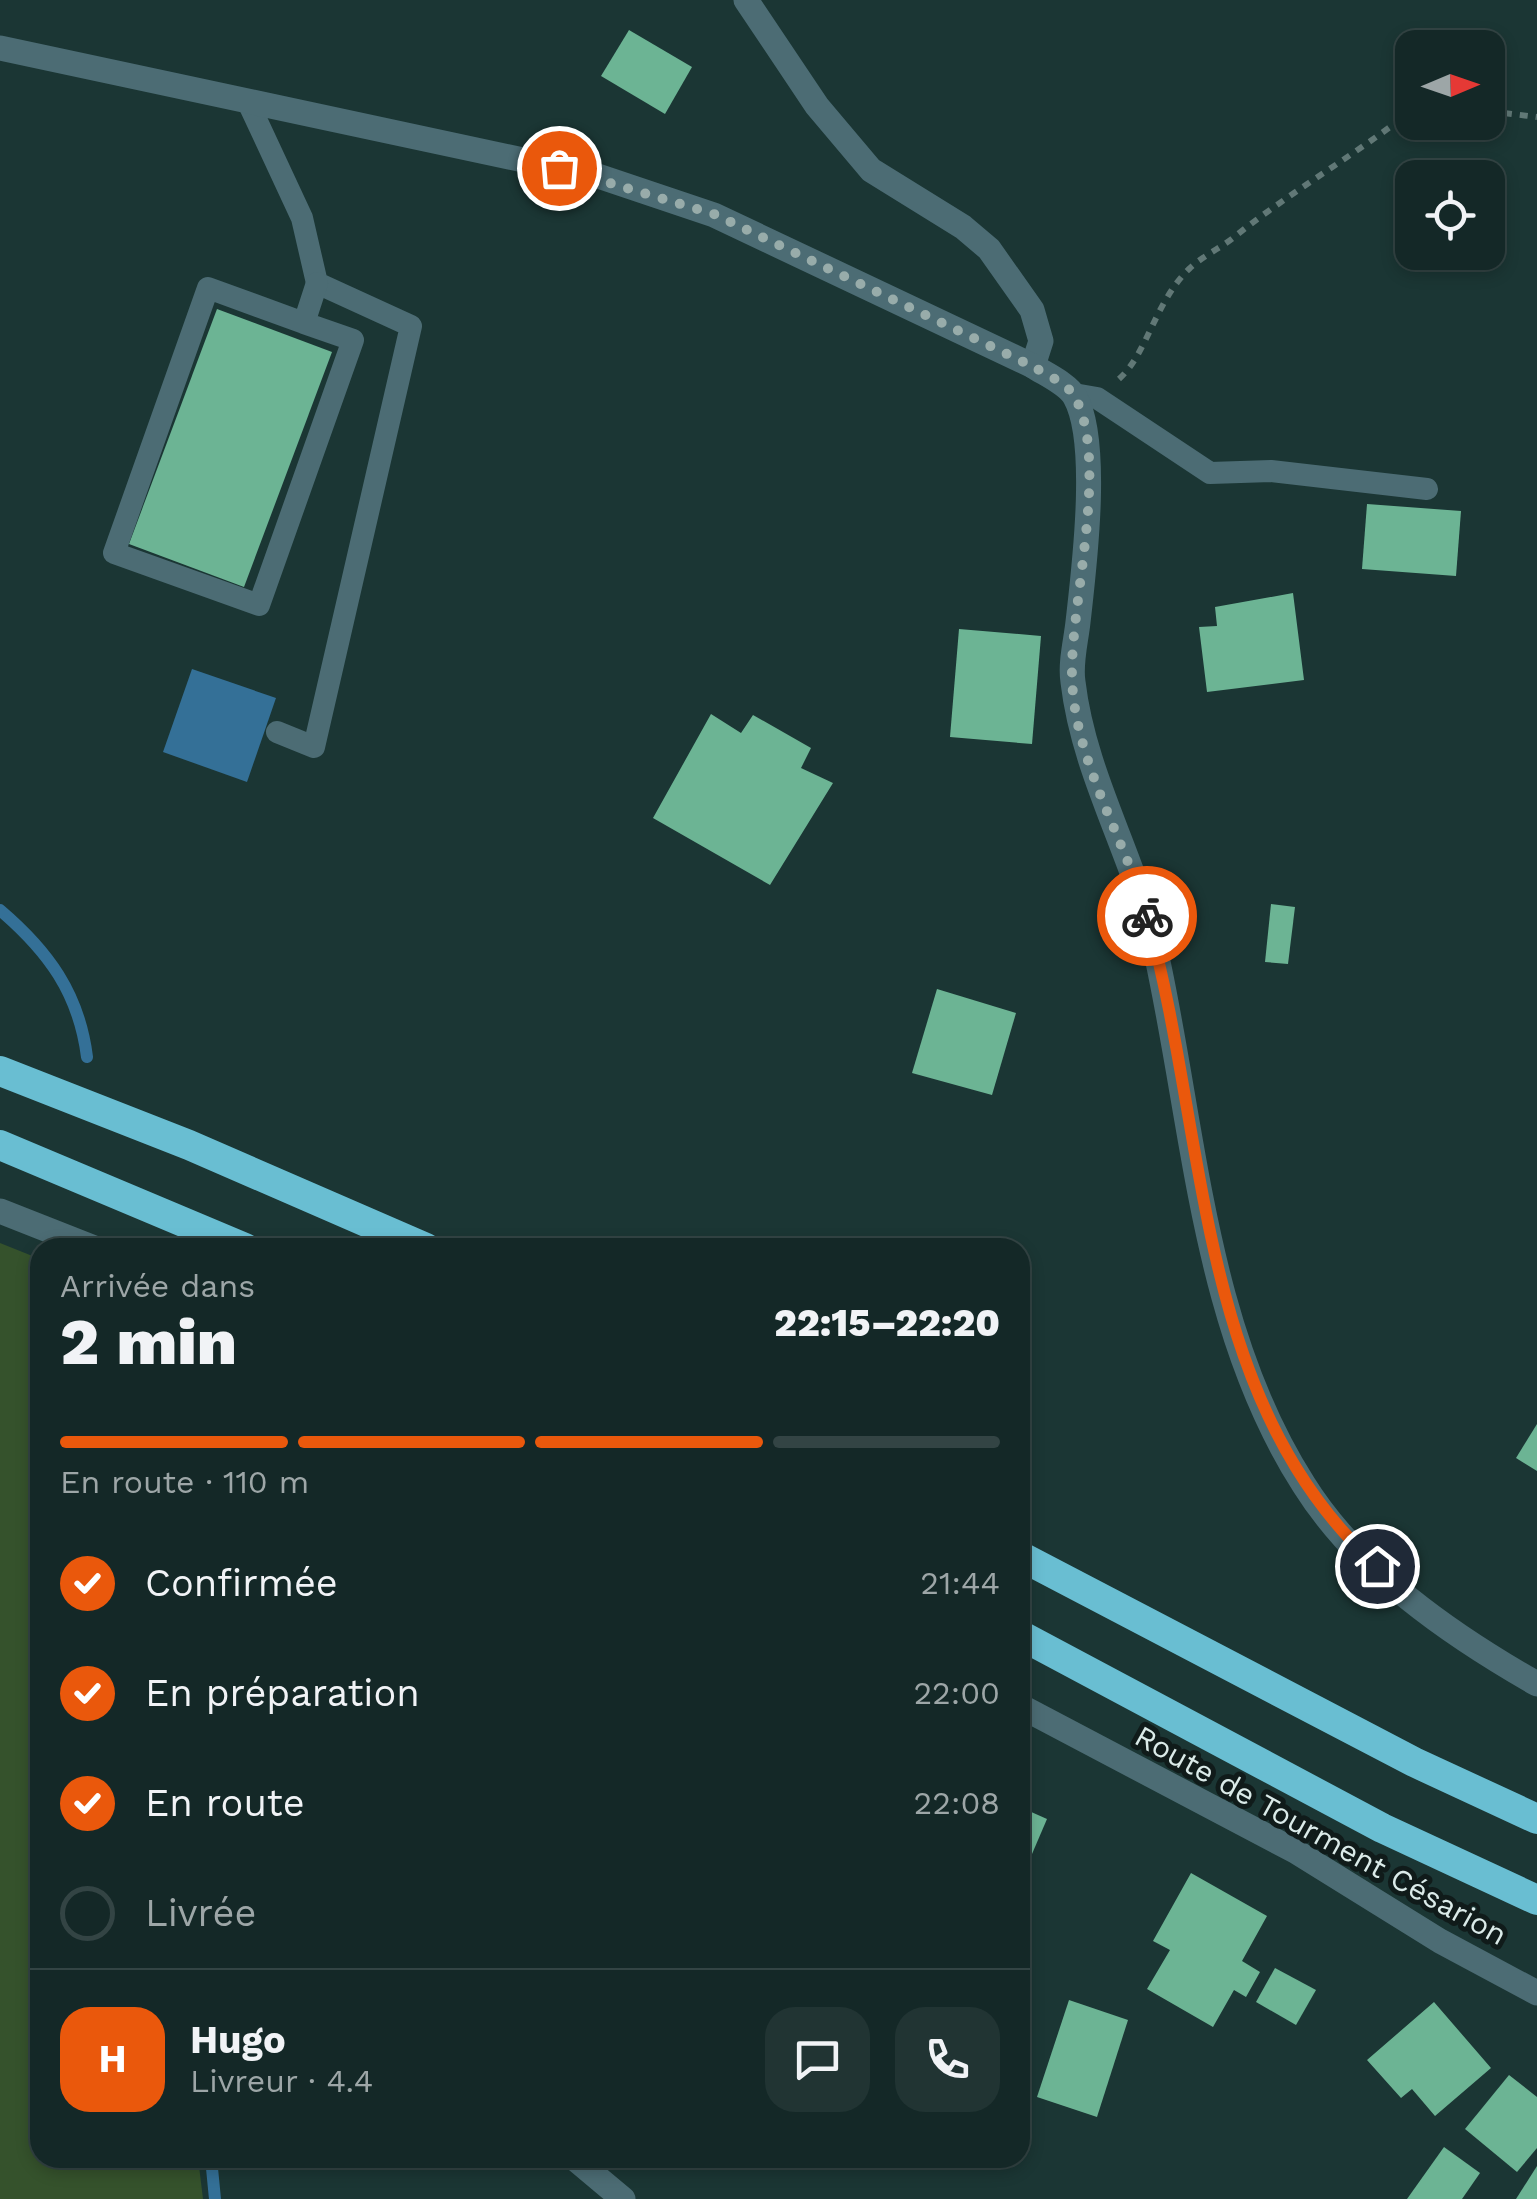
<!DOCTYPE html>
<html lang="fr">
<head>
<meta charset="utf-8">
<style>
  :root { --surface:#142827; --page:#213433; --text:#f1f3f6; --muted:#9da6a7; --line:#344; --accent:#ea580c }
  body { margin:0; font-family:"Work Sans",sans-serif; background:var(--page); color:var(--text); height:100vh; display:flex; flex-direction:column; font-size:38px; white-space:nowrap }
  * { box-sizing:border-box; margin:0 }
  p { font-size:32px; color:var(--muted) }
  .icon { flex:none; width:55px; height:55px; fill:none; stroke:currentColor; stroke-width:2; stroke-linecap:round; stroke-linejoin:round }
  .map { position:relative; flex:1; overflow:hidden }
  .drawer { position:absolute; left:30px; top:1238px; width:1000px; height:930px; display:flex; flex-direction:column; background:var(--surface); border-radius:30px; box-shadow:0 5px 15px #0003,0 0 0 2px var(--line) }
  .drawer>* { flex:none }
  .needle { width:65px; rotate:88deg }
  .tools { position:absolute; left:1395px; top:30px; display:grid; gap:20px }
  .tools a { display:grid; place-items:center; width:110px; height:110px; border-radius:20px; background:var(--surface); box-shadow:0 5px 15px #0003,0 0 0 2px var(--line); font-size:50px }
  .pin { position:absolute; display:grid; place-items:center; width:85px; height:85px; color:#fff; margin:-42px; border:5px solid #fff; border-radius:50%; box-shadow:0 2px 10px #0007 }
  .courier { position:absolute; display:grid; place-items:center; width:100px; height:100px; margin:-50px; border:8px solid #ea580c; border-radius:50%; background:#fff; color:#222; box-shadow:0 2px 12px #0007 }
  .headline em { font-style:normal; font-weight:800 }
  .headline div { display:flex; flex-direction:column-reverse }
  .headline { display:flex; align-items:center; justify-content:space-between; height:170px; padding:0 30px }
  h1 { font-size:65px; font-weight:800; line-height:75px }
  .bar { display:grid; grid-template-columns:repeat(4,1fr); gap:15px 10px; align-content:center; height:120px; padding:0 30px }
  .bar i { height:12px; border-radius:8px; background:var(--line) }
  .bar .active { background:var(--accent) }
  .bar p { grid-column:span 4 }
  .line { display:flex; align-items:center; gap:25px; padding:0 30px; border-top:2px solid var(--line) }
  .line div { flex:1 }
  .round { display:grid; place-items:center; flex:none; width:105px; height:105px; border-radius:30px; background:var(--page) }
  ol { padding:0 30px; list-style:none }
  li { display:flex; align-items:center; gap:30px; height:110px }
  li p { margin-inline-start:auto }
  li .icon { padding:10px; border-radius:50%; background:var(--accent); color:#fff; stroke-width:4 }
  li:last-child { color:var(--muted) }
  li i { width:55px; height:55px; border:5px solid var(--line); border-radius:50% }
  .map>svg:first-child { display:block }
</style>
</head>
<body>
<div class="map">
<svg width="1537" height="2199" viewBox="0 0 1537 2199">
  <rect width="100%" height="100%" fill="#1b3634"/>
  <path fill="#35522c" d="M0,1243L40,1259V2158H198L203,2199H0Z"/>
  <path fill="#347097" d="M192,669L276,698L247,782L163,752Z"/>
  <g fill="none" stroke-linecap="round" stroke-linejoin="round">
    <g stroke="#347097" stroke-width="12">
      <path d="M0,910C48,951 79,993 87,1057"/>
      <path d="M211,2158L215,2199"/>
    </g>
  </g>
  <g fill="#6cb494">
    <path d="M629,30L692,67L665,114L601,76Z"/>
    <path d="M217,309L332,352L244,587L129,544Z"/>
    <path d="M1367,504L1461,511L1456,576L1362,569Z"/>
    <path d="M1293,593L1304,680L1207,692L1199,627L1217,626L1215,607Z"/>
    <path d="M959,629L1041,636L1032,744L950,737Z"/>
    <path d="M711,714L741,733L753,715L811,748L801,768L833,783L770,885L653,818Z"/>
    <path d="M1271,904L1295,907L1288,964L1265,962Z"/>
    <path d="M937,989L1016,1013L992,1095L912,1073Z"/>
    <path d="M1537,1424V1471L1516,1458Z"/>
    <path d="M1020,1807L1047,1819L1029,1861L1020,1857Z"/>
    <path d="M1191,1873L1267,1916L1242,1961L1260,1972L1246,1997L1234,1990L1213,2027L1147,1989L1170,1950L1153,1941Z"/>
    <path d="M1275,1968L1316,1990L1296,2025L1256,2002Z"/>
    <path d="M1069,2000L1128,2020L1097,2117L1037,2097Z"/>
    <path d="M1434,2002L1491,2068L1435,2116L1412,2089L1401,2098L1367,2060Z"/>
    <path d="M1509,2075L1537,2097V2148L1517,2172L1465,2129Z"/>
    <path d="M1444,2147L1480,2173L1462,2199H1407Z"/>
    <path d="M1537,2166V2199H1516Z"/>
  </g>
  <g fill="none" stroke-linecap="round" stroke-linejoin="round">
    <g stroke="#617876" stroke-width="6" stroke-dasharray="8 8" stroke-linecap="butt">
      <path d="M1488,111L1537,117"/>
      <path d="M1119,379C1147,354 1155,302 1189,269C1201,257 1219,249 1233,238C1286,195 1347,160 1402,118L1412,117"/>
    </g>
    <g stroke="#4c6c74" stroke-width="22">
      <path d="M247,100L302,218L317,283L411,326L314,747L277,732"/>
      <path d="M304,323L353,340L259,605L114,553L208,288L304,323L317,283"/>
      <path d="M1074,394L1097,398L1210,473L1271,471L1427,489"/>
    </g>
    <g stroke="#4c6c74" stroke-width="25">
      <path d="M746,0L817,106L871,170L963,227L989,249L1032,310L1041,341L1033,366"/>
      <path d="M0,48L598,176L714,215L1033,366C1045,374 1068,384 1075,397C1100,442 1084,569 1078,622C1076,641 1070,663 1073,682C1084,776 1135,857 1155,948C1195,1127 1202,1326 1304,1485C1358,1571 1451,1635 1537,1684"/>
      <path d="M0,1211L94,1248"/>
      <path d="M1020,1706L1295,1851L1440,1941L1537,1993"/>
      <path d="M574,2158L623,2199"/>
    </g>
    <g stroke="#69bed2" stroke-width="30">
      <path d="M0,1071L189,1145L426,1248"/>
      <path d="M0,1145L245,1248"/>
      <path d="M1020,1556L1414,1762L1537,1819"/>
      <path d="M1020,1635L1382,1828L1537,1900"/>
    </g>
  </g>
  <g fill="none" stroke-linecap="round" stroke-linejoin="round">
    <path stroke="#98acaa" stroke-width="10" stroke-dasharray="0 18" d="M559,168L714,214L1032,366C1045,374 1068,384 1075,397C1110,463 1070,604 1072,677C1074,760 1124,837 1147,916"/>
    <path stroke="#ea580c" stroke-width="12" d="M1147,916C1209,1137 1194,1399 1377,1566"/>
  </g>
  <g text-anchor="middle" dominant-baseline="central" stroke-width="10" stroke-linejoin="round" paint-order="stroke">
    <g font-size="30" fill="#dbebe9" stroke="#101b1a">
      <text transform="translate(1321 1835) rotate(29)">Route de Tourment Césarion</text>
    </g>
  </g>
</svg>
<div class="tools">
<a><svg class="needle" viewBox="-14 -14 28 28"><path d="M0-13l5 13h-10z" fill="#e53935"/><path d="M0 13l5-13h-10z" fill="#9da6a7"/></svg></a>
<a><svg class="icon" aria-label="locate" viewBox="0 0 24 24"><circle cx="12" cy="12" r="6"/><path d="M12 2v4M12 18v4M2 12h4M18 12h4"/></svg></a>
</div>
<div class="pin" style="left:559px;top:168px;background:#ea580c"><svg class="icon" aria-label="bag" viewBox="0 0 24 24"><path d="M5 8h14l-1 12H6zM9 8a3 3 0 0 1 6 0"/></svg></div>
<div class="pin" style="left:1377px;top:1566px;background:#1f2937"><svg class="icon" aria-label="home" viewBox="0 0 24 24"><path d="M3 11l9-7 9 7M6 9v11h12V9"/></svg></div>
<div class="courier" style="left:1147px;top:916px"><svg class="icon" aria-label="bike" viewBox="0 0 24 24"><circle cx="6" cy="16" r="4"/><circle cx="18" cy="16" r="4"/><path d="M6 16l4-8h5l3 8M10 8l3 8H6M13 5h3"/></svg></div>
<section class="drawer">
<div class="headline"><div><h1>2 min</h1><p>Arrivée dans</p></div><em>22:15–22:20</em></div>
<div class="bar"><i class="active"></i><i class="active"></i><i class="active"></i><i></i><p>En route · 110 m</p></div>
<ol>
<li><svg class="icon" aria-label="check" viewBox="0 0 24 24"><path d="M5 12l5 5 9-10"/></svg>Confirmée<p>21:44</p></li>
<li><svg class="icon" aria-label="check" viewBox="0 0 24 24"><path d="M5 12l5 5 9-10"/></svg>En préparation<p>22:00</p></li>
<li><svg class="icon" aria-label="check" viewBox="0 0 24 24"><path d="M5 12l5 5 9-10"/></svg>En route<p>22:08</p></li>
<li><i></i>Livrée</li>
</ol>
<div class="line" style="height:180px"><b class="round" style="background:var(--accent);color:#fff">H</b><div><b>Hugo</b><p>Livreur · 4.4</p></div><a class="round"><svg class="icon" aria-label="chat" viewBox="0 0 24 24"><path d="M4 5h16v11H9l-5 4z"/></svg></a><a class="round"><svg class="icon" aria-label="phone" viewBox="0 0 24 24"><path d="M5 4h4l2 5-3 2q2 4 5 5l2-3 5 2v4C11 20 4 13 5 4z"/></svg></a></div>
</section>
</div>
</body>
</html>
